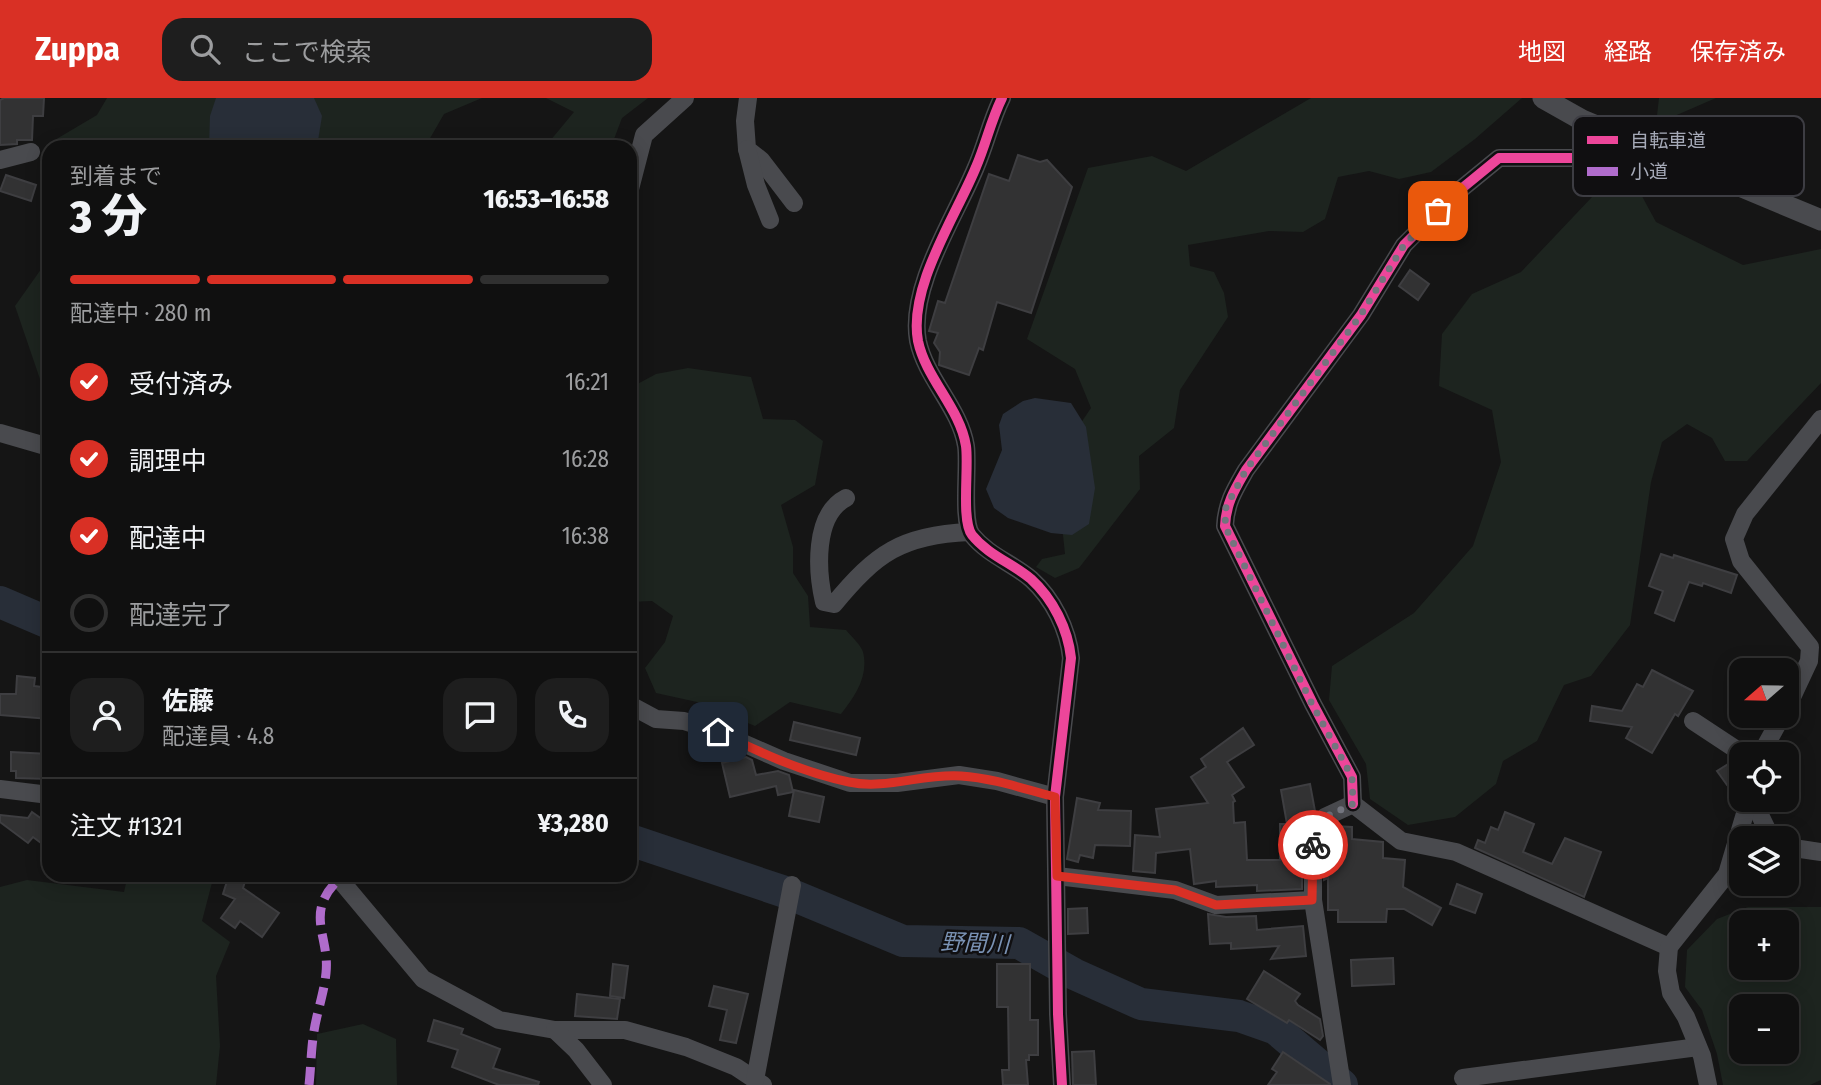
<!DOCTYPE html>
<html lang="ja">
<head>
<meta charset="utf-8">
<style>
  :root { --surface:#101010; --page:#1e1e1e; --text:#f1f3f6; --muted:#9c9d9f; --line:#303030; --accent:#d93025 }
  body { margin:0; font-family:"Fira Sans Condensed","Noto Sans JP",sans-serif; background:var(--page); color:var(--text); height:100vh; display:flex; flex-direction:column; font-size:26px; white-space:nowrap }
  * { box-sizing:border-box; margin:0 }
  p { font-size:23px; color:var(--muted) }
  .icon { flex:none; width:38px; height:38px; fill:none; stroke:currentColor; stroke-width:2; stroke-linecap:round; stroke-linejoin:round }
  .map { position:relative; flex:1; overflow:hidden }
  .panel { position:absolute; left:42px; top:42px; width:595px; height:742px; display:flex; flex-direction:column; background:var(--surface); border-radius:21px; box-shadow:0 4px 18px #0003,0 0 0 2px var(--line) }
  .panel>* { flex:none }
  .needle { width:46px; rotate:250deg }
  .fabs { position:absolute; left:1729px; top:560px; display:grid; gap:14px }
  .fabs a { display:grid; place-items:center; width:70px; height:70px; border-radius:14px; background:var(--surface); box-shadow:0 4px 18px #0003,0 0 0 2px var(--line); font-size:35px }
  .pin { position:absolute; display:grid; place-items:center; width:60px; height:60px; color:#fff; margin:-30px; border-radius:14px; box-shadow:0 4px 10px #0006 }
  .courier { position:absolute; display:grid; place-items:center; width:70px; height:70px; margin:-35px; border:5px solid #d93025; border-radius:50%; background:#fff; color:#222; box-shadow:0 2px 9px #0007 }
  .summary em { font-style:normal; font-weight:800 }
  .summary div { display:flex; flex-direction:column-reverse }
  .summary { display:flex; align-items:center; justify-content:space-between; height:119px; padding:0 28px }
  h1 { font-size:46px; font-weight:800; line-height:52px }
  .bar { display:grid; grid-template-columns:repeat(4,1fr); gap:10px 7px; align-content:center; height:84px; padding:0 28px }
  .bar i { height:9px; border-radius:5px; background:var(--line) }
  .bar .current { background:var(--accent) }
  .bar p { grid-column:span 4 }
  .line { display:flex; align-items:center; gap:18px; padding:0 28px; border-top:2px solid var(--line) }
  .line div { flex:1 }
  .round { display:grid; place-items:center; flex:none; width:74px; height:74px; border-radius:21px; background:var(--page) }
  ol { padding:0 28px; list-style:none }
  li { display:flex; align-items:center; gap:21px; height:77px }
  li p { margin-inline-start:auto }
  li .icon { padding:7px; border-radius:50%; background:var(--accent); color:#fff; stroke-width:4 }
  li:last-child { color:var(--muted) }
  li i { width:38px; height:38px; border:4px solid var(--line); border-radius:50% }
  header { display:flex; align-items:center; gap:42px; box-sizing:border-box; height:98px; padding:0 35px; background:var(--accent); color:#fff }
  header strong { font-size:33px }
  nav { display:flex; gap:38px; margin-inline-start:auto; font-size:24px }
  .search { width:490px; height:63px; background:var(--page); display:flex; align-items:center; gap:18px; box-sizing:border-box; padding:0 24px; border-radius:21px; color:var(--muted); font-size:26px }
  .map>svg:first-child { display:block }
</style>
</head>
<body>
<header>
<strong>Zuppa</strong>
<div class="search"><svg class="icon" aria-label="search" viewBox="0 0 24 24"><circle cx="10" cy="10" r="6"/><path d="M15 15l6 6"/></svg>ここで検索</div>
<nav><a>地図</a><a>経路</a><a>保存済み</a></nav>
</header>
<div class="map">
<svg width="1821" height="987" viewBox="0 0 1821 987">
  <rect width="100%" height="100%" fill="#151515"/>
  <g fill="#1d241f" fill-rule="evenodd">
    <path d="M107,0H482L444,16L425,49H49L48,46L97,17Z"/>
    <path d="M546,0H648L622,20L611,49H545L574,14Z"/>
    <path d="M1311,0H1522L1475,41L1431,74L1399,81L1369,73L1338,79L1325,121L1303,134L1269,133L1188,147L1190,168L1214,174L1224,195L1228,219L1180,292L1174,330L1139,358L1140,391L1079,470L1055,480L1036,469L1042,461L1065,456L1061,418L1068,344L1091,310L1075,271L1027,241L1088,70L1152,58L1186,73Z"/>
    <path d="M1659,0H1716L1656,26Z"/>
    <path d="M1637,89L1656,124L1743,167L1821,151V285L1747,363H1725L1712,340L1687,326L1662,344L1651,384L1630,527L1591,578L1564,587L1537,643L1503,663L1496,686L1455,719L1408,727L1370,701L1366,666L1329,602L1332,568L1414,515L1473,448L1501,364L1492,312L1439,288L1442,236L1472,196L1521,174L1592,99Z"/>
    <path d="M49,160V285L41,284L15,208Z"/>
    <path d="M688,270L751,279L763,321L795,322L823,343L815,387L781,407L793,449V475L808,498L810,529L846,532C851,538 861,547 863,554C869,578 855,598 841,616L790,604L755,628L697,604L656,595L645,570L665,544L673,518L652,503L630,504V290L656,276Z"/>
    <path d="M128,777H214L202,823L230,844L216,878L220,948L216,987H0V789L27,782L124,794Z"/>
    <path d="M1748,809H1821V982L1810,987H1723L1717,956L1702,912L1685,889L1687,852L1717,821ZM1741,824H1787V870H1741ZM1741,908H1787V954H1741Z"/>
    <path d="M363,926L396,941L397,987H316L317,936Z"/>
  </g>
  <g fill="#282e38">
    <path d="M216,0H314L322,18L317,49H209L210,18Z"/>
    <path d="M1035,300L1071,305L1086,329L1095,390L1089,426L1072,437L1051,435L1008,420L994,410L986,391L1002,352L999,327L1003,316L1023,303Z"/>
  </g>
  <g fill="none" stroke-linecap="round" stroke-linejoin="round">
    <g stroke="#282e38" stroke-width="32">
      <path d="M0,504L49,525"/>
      <path d="M630,742L785,794L903,843L1019,845L1074,876L1141,906L1239,918L1276,931L1342,987"/>
    </g>
  </g>
  <g fill="#323233" stroke="#3e3e41" stroke-width="2">
    <path d="M4,0H44L43,18H33L32,42H17V46L0,47V2Z"/>
    <path d="M1018,57L1040,64L1047,62L1072,89L1031,215L997,204L983,252L979,250L969,277L939,267L940,254L934,245L938,235L929,233L938,203L945,205L989,76L1009,83Z"/>
    <path d="M6,77L36,87L31,103L0,93Z"/>
    <path d="M1410,172L1429,186L1418,202L1399,188Z"/>
    <path d="M1661,456L1673,460L1674,457L1737,477L1731,495L1703,485L1702,488L1689,484L1674,523L1655,515L1663,493L1649,488Z"/>
    <path d="M1652,572L1693,593L1678,618L1675,616L1652,655L1626,640L1632,629L1590,623L1592,608L1622,613L1637,586L1643,589Z"/>
    <path d="M17,578L35,580L34,588L49,590V621L0,617V596H16Z"/>
    <path d="M794,624L860,640L856,657L790,642Z"/>
    <path d="M1243,630L1254,647L1227,664L1244,689L1232,697L1235,703L1233,704L1234,725L1245,724L1247,762H1280V726H1287L1281,692L1310,686L1315,713L1302,731V791L1257,793V787L1216,789V783L1194,786L1190,751L1156,755L1155,775L1133,773L1135,737L1160,739L1156,711L1208,705L1191,679L1206,669L1201,661Z"/>
    <path d="M694,638L719,647L716,660L697,655Z"/>
    <path d="M11,654L49,656V681L16,680V673H11Z"/>
    <path d="M746,659L752,662L756,677L778,673L789,677L793,694L778,697L776,688L730,699L722,665Z"/>
    <path d="M1733,663L1741,671V678L1727,687L1717,673Z"/>
    <path d="M794,692L824,699L819,724L789,718Z"/>
    <path d="M1077,700L1100,705L1098,712L1131,713L1130,748L1095,747L1093,760L1080,757L1078,764L1067,761Z"/>
    <path d="M32,714L49,726V751L33,739L28,745L0,724V717L28,720Z"/>
    <path d="M1505,714L1534,726L1523,754L1552,766L1565,740L1601,754L1584,799L1475,750L1478,742L1485,745L1491,729L1498,732Z"/>
    <path d="M1333,728L1352,729V741L1383,744V760L1405,762L1403,789L1441,810L1432,827L1404,811H1387L1386,824H1338V812H1328V780L1324,782V736Z"/>
    <path d="M229,777H247L243,790L279,815L262,839L240,823L235,830L221,820L235,801L223,796Z"/>
    <path d="M1457,786L1482,796L1475,815L1450,806Z"/>
    <path d="M1087,810L1088,835L1068,836V811Z"/>
    <path d="M1208,816L1226,819L1256,818L1257,832L1303,828L1306,858L1271,861L1279,848L1231,851V845L1210,846Z"/>
    <path d="M1393,860L1394,886L1352,888L1351,862Z"/>
    <path d="M613,866L628,868L624,900L610,898Z"/>
    <path d="M997,866H1030V922H1038V957H1029V962H1026L1028,987H1003L1002,972H1009L1008,909H997Z"/>
    <path d="M1264,873L1300,896L1295,903L1298,907L1320,921L1323,938L1320,942L1289,922L1287,925L1247,901Z"/>
    <path d="M714,888L748,896L736,945L720,942L727,912L709,908Z"/>
    <path d="M577,896L620,901L617,921L575,918Z"/>
    <path d="M434,922L463,931L461,936L500,951L493,970L539,984L538,987H499L452,969L458,952L428,943Z"/>
    <path d="M1094,953L1096,987H1073L1072,954Z"/>
    <path d="M1283,954L1330,986V987H1268L1277,974L1272,971Z"/>
  </g>
  <g fill="none" stroke-linecap="round" stroke-linejoin="round">
    <g stroke="#494a4e" stroke-width="18">
      <path d="M748,0L745,23L747,51L761,62L794,105"/>
      <path d="M1002,0C991,22 986,46 976,69C956,118 908,189 918,243C926,281 960,310 966,348C969,369 961,423 972,437C988,457 1012,465 1031,481C1053,501 1068,531 1071,560L1055,699L1058,916L1062,987"/>
      <path d="M747,51L756,87L770,122"/>
      <path d="M0,62L31,54"/>
      <path d="M630,91L644,37L685,0"/>
      <path d="M0,335L49,349"/>
      <path d="M846,400C813,417 817,474 824,504L834,506C876,455 902,437 969,434"/>
      <path d="M630,607L656,621L684,623L718,634L784,663L850,685H897L959,677L997,683L1055,699"/>
      <path d="M1787,610L1809,563L1810,549L1741,463L1734,441L1745,416L1821,321"/>
      <path d="M1693,623L1743,656"/>
      <path d="M1761,656L1782,618"/>
      <path d="M0,691L49,697"/>
      <path d="M1763,702L1759,715L1771,740"/>
      <path d="M1353,706L1352,679L1313,606L1225,428C1226,405 1235,391 1246,372L1361,217L1404,147L1455,96L1499,60H1594L1666,72L1690,67"/>
      <path d="M1353,706L1401,743L1456,754L1669,849"/>
      <path d="M1787,749L1821,754"/>
      <path d="M336,777L423,881L499,922L555,932H625L686,949L736,969L763,987"/>
      <path d="M1057,778L1175,792L1216,807L1313,802"/>
      <path d="M555,932L576,952L603,987"/>
      <path d="M1463,980L1698,949"/>
      <path d="M755,982L792,787"/>
      <path d="M1342,987L1313,802V731L1325,719L1353,706"/>
      <path d="M1708,987L1702,958L1686,919L1671,895L1667,873L1669,849L1727,776L1749,702"/>
    </g>
    <path stroke="#494a4e" stroke-width="21" d="M1543,0L1582,22L1821,122"/>
    <path stroke="#b06ccc" stroke-width="9" stroke-dasharray="18 9" stroke-linecap="butt" d="M309,987C311,969 311,951 314,933C317,914 324,895 326,875C330,837 303,815 340,780"/>
    <g stroke="#100f11" stroke-width="15">
      <g id="cycleway">
        <path d="M1002,0C991,22 986,46 976,69C956,118 908,189 918,243C926,281 960,310 966,348C969,369 961,423 972,437C988,457 1012,465 1031,481C1053,501 1068,531 1071,560L1055,699L1058,916L1062,987"/>
        <path d="M1353,706L1352,679L1313,606L1225,428C1226,405 1235,391 1246,372L1361,217L1404,147L1455,96L1499,60H1594L1666,72L1690,67"/>
      </g>
    </g>
    <use href="#cycleway" stroke="#ed469a" stroke-width="10"/>
  </g>
  <g fill="none" stroke-linecap="round" stroke-linejoin="round">
    <path stroke="#73757e" stroke-width="7" stroke-dasharray="0 12.6" d="M1313,747V731L1325,719L1353,706L1352,679L1312,606L1225,428L1226,409L1246,372L1360,218L1404,147L1438,113"/>
    <path stroke="#d93025" stroke-width="9" d="M718,634C759,654 804,675 849,684C886,692 924,675 961,678C993,680 1024,691 1055,699L1057,778L1175,792L1216,807L1312,802L1313,747"/>
  </g>
  <g text-anchor="middle" dominant-baseline="central" stroke-width="5" stroke-linejoin="round" paint-order="stroke">
    <g font-size="23" font-style="italic" fill="#7a92b4" stroke="#100f11">
      <text transform="translate(975 845) rotate(2)">野間川</text>
    </g>
  </g>
  <rect x="1573" y="18" width="231" height="80" rx="10" fill="#100f11" stroke="#3d3d43" stroke-width="2"/>
  <rect x="1587" y="38" width="31" height="8" fill="#ed469a"/>
  <rect x="1587" y="69" width="31" height="9" fill="#b06ccc"/>
  <g font-size="19" fill="#a5a9b7">
    <text x="1630" y="49">自転車道</text>
    <text x="1630" y="80">小道</text>
  </g>
</svg>
<div class="fabs">
<a><svg class="needle" viewBox="-14 -14 28 28"><path d="M0-13l5 13h-10z" fill="#e53935"/><path d="M0 13l5-13h-10z" fill="#9c9d9f"/></svg></a>
<a><svg class="icon" aria-label="locate" viewBox="0 0 24 24"><circle cx="12" cy="12" r="6"/><path d="M12 2v4M12 18v4M2 12h4M18 12h4"/></svg></a>
<a><svg class="icon" aria-label="layers" viewBox="0 0 24 24"><path d="M12 4l9 5-9 5-9-5zM3 14l9 5 9-5"/></svg></a>
<a>+</a>
<a>−</a>
</div>
<div class="pin" style="left:1438px;top:113px;background:#ea580c"><svg class="icon" aria-label="bag" viewBox="0 0 24 24"><path d="M5 8h14l-1 12H6zM9 8a3 3 0 0 1 6 0"/></svg></div>
<div class="pin" style="left:718px;top:634px;background:#1f2937"><svg class="icon" aria-label="home" viewBox="0 0 24 24"><path d="M3 11l9-7 9 7M6 9v11h12V9"/></svg></div>
<div class="courier" style="left:1313px;top:747px"><svg class="icon" aria-label="bike" viewBox="0 0 24 24"><circle cx="6" cy="16" r="4"/><circle cx="18" cy="16" r="4"/><path d="M6 16l4-8h5l3 8M10 8l3 8H6M13 5h3"/></svg></div>
<section class="panel">
<div class="summary"><div><h1>3 分</h1><p>到着まで</p></div><em>16:53–16:58</em></div>
<div class="bar"><i class="current"></i><i class="current"></i><i class="current"></i><i></i><p>配達中 · 280 m</p></div>
<ol>
<li><svg class="icon" aria-label="check" viewBox="0 0 24 24"><path d="M5 12l5 5 9-10"/></svg>受付済み<p>16:21</p></li>
<li><svg class="icon" aria-label="check" viewBox="0 0 24 24"><path d="M5 12l5 5 9-10"/></svg>調理中<p>16:28</p></li>
<li><svg class="icon" aria-label="check" viewBox="0 0 24 24"><path d="M5 12l5 5 9-10"/></svg>配達中<p>16:38</p></li>
<li><i></i>配達完了</li>
</ol>
<div class="line" style="height:126px"><a class="round"><svg class="icon" aria-label="person" viewBox="0 0 24 24"><circle cx="12" cy="8" r="4"/><path d="M4 21q1-7 8-7t8 7"/></svg></a><div><b>佐藤</b><p>配達員 · 4.8</p></div><a class="round"><svg class="icon" aria-label="chat" viewBox="0 0 24 24"><path d="M4 5h16v11H9l-5 4z"/></svg></a><a class="round"><svg class="icon" aria-label="phone" viewBox="0 0 24 24"><path d="M5 4h4l2 5-3 2q2 4 5 5l2-3 5 2v4C11 20 4 13 5 4z"/></svg></a></div>
<div class="line" style="height:91px"><div>注文 #1321</div><b>¥3,280</b></div>
</section>
</div>
</body>
</html>
